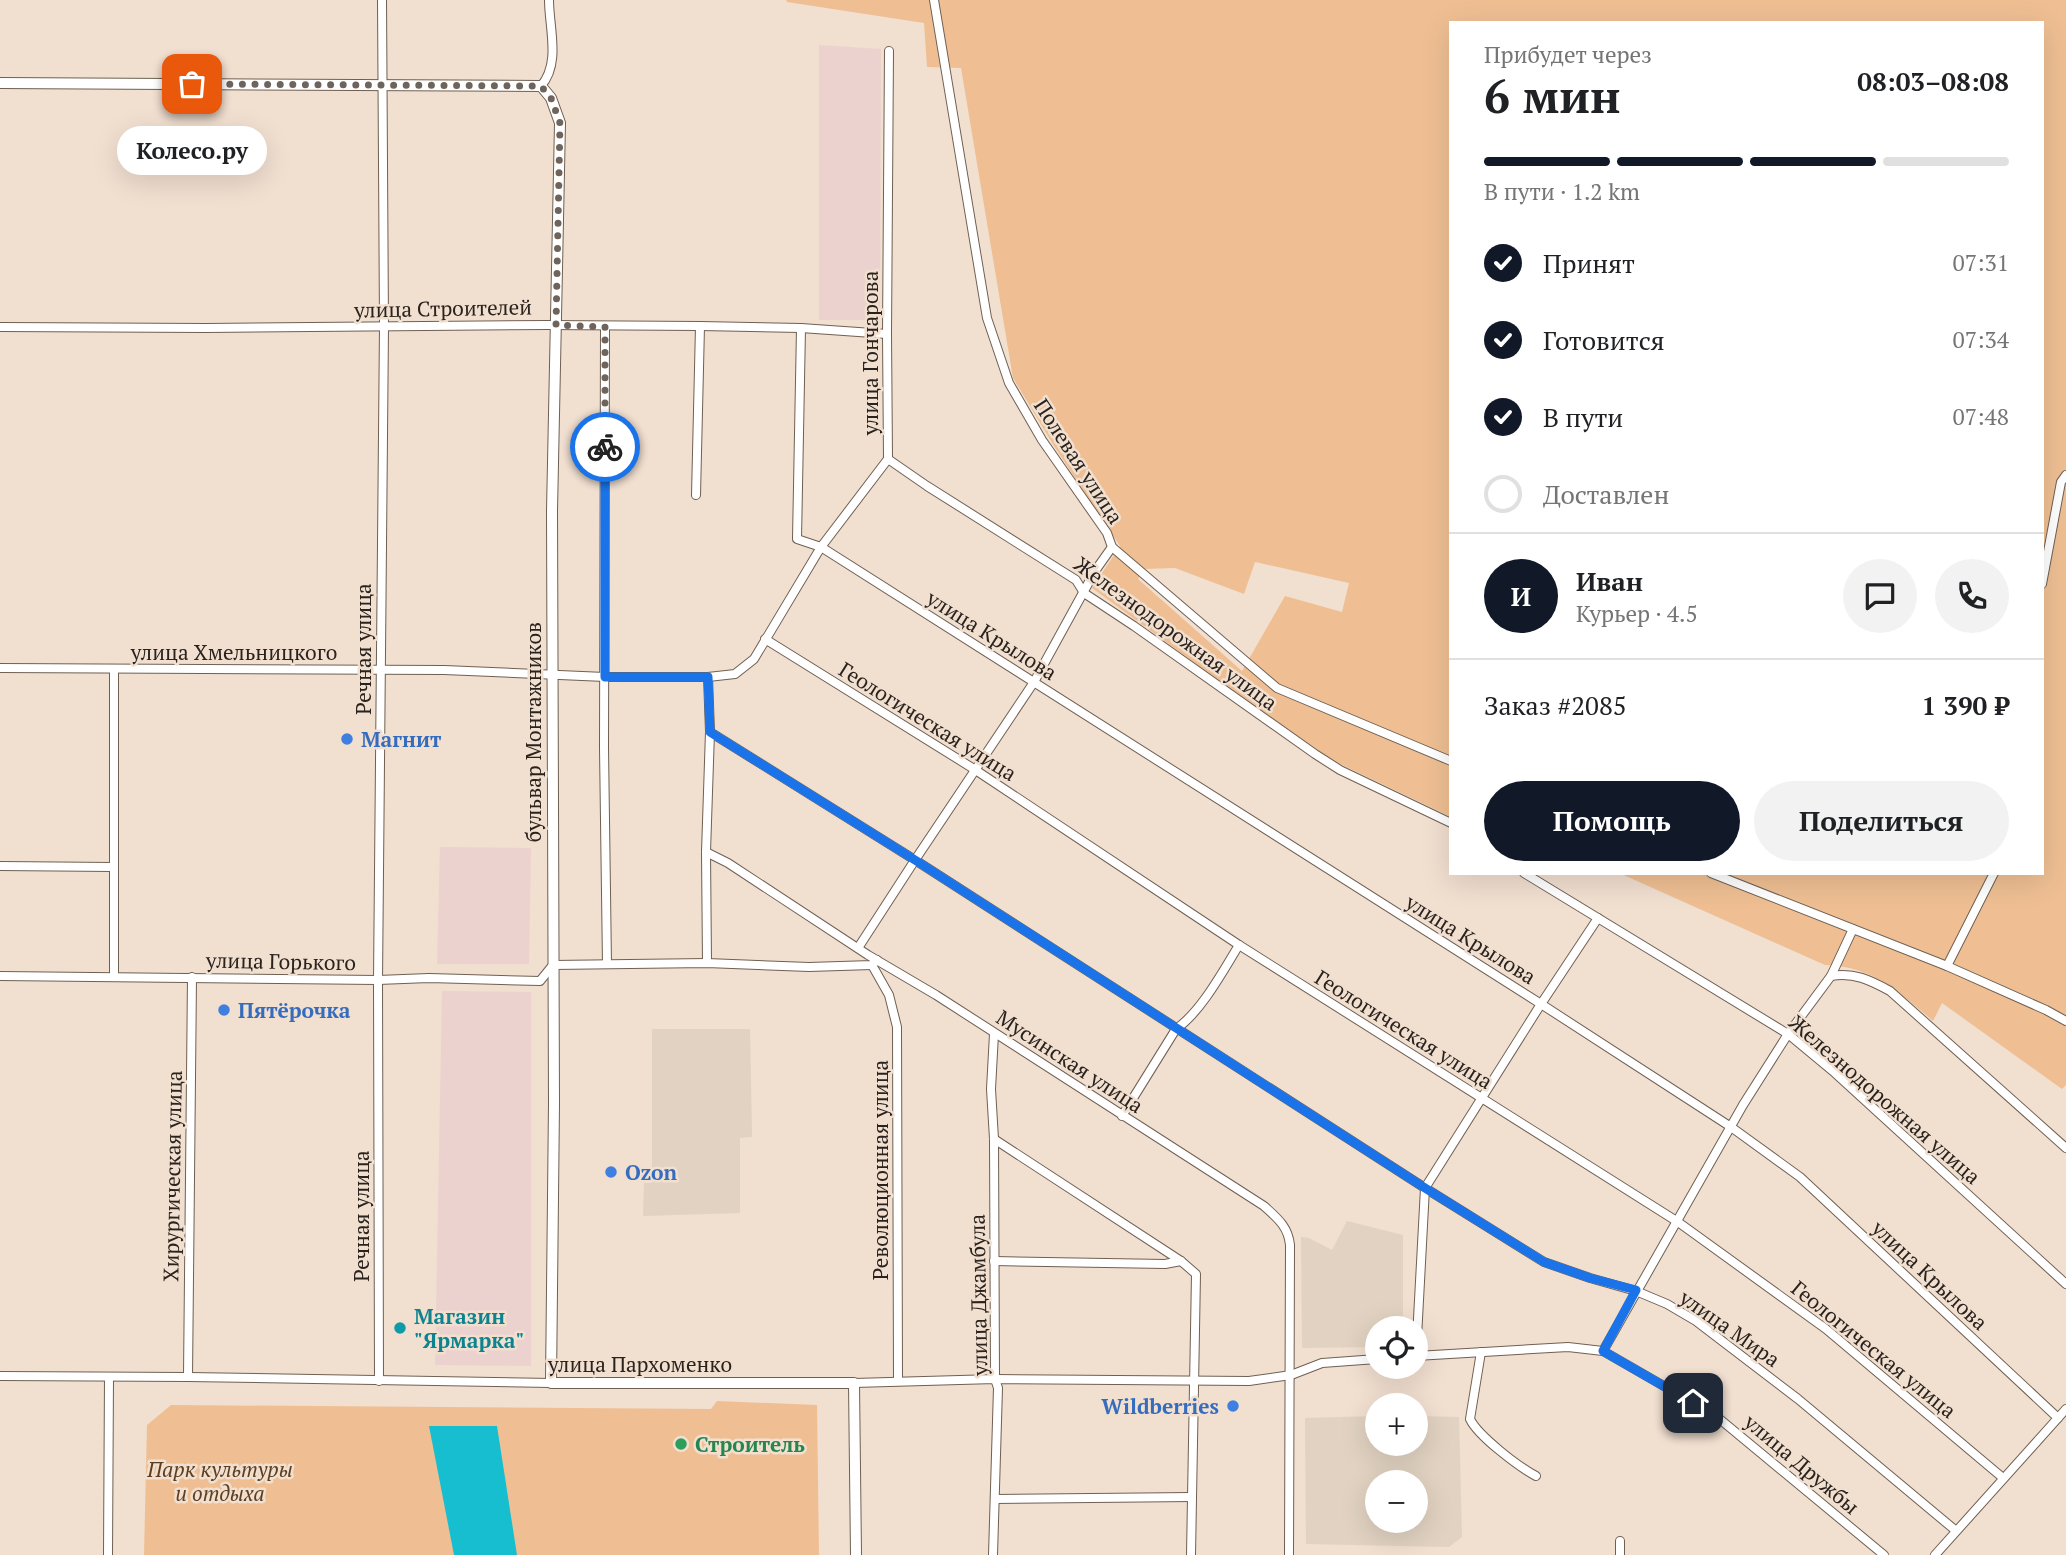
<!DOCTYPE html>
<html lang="ru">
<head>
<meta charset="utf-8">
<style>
  :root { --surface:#fff; --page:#f2f2f2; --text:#202124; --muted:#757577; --line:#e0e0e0; --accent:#111827 }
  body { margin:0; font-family:"PT Serif",serif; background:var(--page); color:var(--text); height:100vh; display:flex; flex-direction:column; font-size:26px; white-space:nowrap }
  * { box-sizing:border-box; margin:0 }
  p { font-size:23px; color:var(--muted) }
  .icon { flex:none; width:38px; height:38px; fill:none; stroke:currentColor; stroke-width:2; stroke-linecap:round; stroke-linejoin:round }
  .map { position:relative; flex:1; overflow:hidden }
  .details { position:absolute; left:1449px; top:21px; width:595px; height:854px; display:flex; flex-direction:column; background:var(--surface); border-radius:0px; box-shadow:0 7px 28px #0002 }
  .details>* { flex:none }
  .buttons { position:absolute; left:1365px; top:1316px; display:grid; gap:14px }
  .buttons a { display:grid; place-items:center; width:63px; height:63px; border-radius:50%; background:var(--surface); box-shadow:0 7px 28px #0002; font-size:35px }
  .pin { position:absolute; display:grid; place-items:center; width:60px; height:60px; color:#fff; margin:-30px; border-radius:14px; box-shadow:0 4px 10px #0006 }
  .courier { position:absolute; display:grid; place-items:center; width:70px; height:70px; margin:-35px; border:5px solid #1a73e8; border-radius:50%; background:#fff; color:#222; box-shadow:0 2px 9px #0007 }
  .bubble { position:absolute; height:49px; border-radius:24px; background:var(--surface); box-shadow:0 7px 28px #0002; font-size:23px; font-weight:800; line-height:49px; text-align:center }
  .headline em { font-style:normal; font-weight:800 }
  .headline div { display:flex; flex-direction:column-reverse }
  .headline { display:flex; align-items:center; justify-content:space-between; height:119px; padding:0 35px }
  h1 { font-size:46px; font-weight:800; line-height:52px }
  .bar { display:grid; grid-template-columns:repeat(4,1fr); gap:10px 7px; align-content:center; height:84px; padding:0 35px }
  .bar i { height:9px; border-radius:5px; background:var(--line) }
  .bar .active { background:var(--accent) }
  .bar p { grid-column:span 4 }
  .line { display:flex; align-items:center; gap:18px; padding:0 35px; border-top:2px solid var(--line) }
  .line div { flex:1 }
  .round { display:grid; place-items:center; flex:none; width:74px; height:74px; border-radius:37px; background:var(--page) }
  ol { padding:0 35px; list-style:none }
  li { display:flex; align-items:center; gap:21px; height:77px }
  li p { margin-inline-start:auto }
  li .icon { padding:7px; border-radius:50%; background:var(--accent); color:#fff; stroke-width:4 }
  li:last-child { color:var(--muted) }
  li i { width:38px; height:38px; border:4px solid var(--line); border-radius:50% }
  .action { display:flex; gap:14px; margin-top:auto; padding:14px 35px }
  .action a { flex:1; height:80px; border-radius:42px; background:var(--accent); color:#fff; font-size:28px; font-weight:800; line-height:80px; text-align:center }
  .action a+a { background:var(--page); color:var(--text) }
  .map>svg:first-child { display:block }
</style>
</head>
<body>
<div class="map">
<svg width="2066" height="1555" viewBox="0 0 2066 1555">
  <rect width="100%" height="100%" fill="#f1dfd0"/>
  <g fill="#ecd2ce">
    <path d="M819,45L881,49L880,320H819Z"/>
    <path d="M440,847L531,848L529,964H437Z"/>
    <path d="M442,991L531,992V1366L435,1365Z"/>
  </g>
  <g fill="#e1d2c1" fill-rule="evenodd">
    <path d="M652,1029H750L752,1137L740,1138V1213L643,1216L644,1183H652Z"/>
    <path d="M1347,1221L1403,1235V1328H1377V1347L1302,1348L1301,1237L1309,1238L1332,1250Z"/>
    <path d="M1377,1416V1444H1416V1416L1459,1417L1462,1537L1449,1547L1306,1544L1305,1418ZM1377,1482H1416V1521H1377Z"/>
  </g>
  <g fill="#efbf93" fill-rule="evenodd">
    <path d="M786,0H2066V1085L2062,1089L1942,1003L1933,1021C1899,992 1872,966 1825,965L1619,873H2042V23H1451V817L1336,762L1281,726L1092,588L1120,546L1054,446L1013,378L961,68L927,67L924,23L787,2ZM1255,562L1349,583L1342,612L1285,596L1242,671L1138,579L1145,569L1175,568L1244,594Z"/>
    <path d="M717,1401L817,1405L819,1555H144L147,1425L171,1405L711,1409Z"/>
  </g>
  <path fill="#16bed0" d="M429,1426H497L517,1555H454Z"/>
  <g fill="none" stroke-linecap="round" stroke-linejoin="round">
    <g stroke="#6f6053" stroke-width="10">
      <g id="minor">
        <path d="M934,0L987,318L1009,383L1042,440L1107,533L1112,547L1277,688L1451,761"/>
        <path d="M541,86C561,63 549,28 549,0"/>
        <path d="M0,327L206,328L547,325L700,326L801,328L887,334"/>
        <path d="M605,327L604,748L607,964"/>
        <path d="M801,328L797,539L821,547L1541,1004L1731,1127L1800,1177L2058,1418"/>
        <path d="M888,459L927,486L1076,580L1084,593L1134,626L1315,754L1340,770L1451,823"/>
        <path d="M696,495L700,326"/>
        <path d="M2042,584L2061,482L2066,475"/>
        <path d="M765,639L974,769L1239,945L1678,1222L1826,1329L2003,1478"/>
        <path d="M0,668L444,670L605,677H708L735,674L754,659L821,547L888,459L887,334L889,51"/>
        <path d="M114,669V976"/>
        <path d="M710,732L915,860L1425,1188L1544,1262L1590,1278L1636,1291L1667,1304L1696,1321L1798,1399L1955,1530"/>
        <path d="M706,852L728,863L868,955L936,995L1264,1206C1277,1218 1288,1226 1290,1245L1289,1555"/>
        <path d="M0,866L113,867"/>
        <path d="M1524,873L1788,1034L1835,1073L2066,1284"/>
        <path d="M1711,873L1947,966L2046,1010L2066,1021"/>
        <path d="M858,948L915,860L1034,682L1095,571L1112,547"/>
        <path d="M707,963L706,852L710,732L708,677"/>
        <path d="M872,965L889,995L897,1027L898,1380"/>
        <path d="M1947,966L1994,873"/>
        <path d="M0,976L378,980L429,978L540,981L553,965L707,963L809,967L872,965L877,960"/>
        <path d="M1831,976L1853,929"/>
        <path d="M1122,1116L1176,1029C1201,1012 1223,971 1239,945"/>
        <path d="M994,1139L1181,1261L1196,1274L1191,1555"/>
        <path d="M994,1261L1165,1264L1181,1261"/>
        <path d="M1603,1351L1743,1105L1788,1034L1831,976C1854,972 1870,980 1890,991L2066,1148"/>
        <path d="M1481,1352L1470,1419C1478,1436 1519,1467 1536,1476"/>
        <path d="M1416,1356L1568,1347L1603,1351L1716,1416L1884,1555"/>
        <path d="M1416,1356L1425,1188L1541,1004L1598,918"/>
        <path d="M0,1376L188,1377L551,1383"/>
        <path d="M188,1377L192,977"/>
        <path d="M379,1381L378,980L384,326L382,0"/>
        <path d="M854,1383L995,1379L1249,1381L1291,1375L1322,1363L1377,1359"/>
        <path d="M995,1499L1192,1497"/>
        <path d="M108,1555L109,1377"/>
        <path d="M993,1555L998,1388L995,1379L994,1139L991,1089L994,1034"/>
        <path d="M1620,1555V1541"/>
        <path d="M1935,1555L2066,1409"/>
      </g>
    </g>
    <g stroke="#6f6053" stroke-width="12">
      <path id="tertiary" d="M0,83L541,86L551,98L560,123L552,511L554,1103L551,1383H854L856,1555"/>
    </g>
    <use href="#minor" stroke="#fff" stroke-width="8"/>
    <use href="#tertiary" stroke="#fff" stroke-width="10"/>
  </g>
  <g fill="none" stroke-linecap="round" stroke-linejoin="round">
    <path stroke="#6f645c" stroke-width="7" stroke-dasharray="0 12.6" d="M192,84L541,86L551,98L560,123L556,325L605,327V447"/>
    <path stroke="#1a73e8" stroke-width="9" d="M605,447V677H708L710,732L915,860L1425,1188L1544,1262L1590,1278L1636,1290L1603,1351L1693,1403"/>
  </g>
  <g fill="#3f7fe0" stroke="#f1dfd0" stroke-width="2.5">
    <circle cx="347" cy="739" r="7"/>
    <circle cx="224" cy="1010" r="7"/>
    <circle cx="611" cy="1172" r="7"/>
    <circle cx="1233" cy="1406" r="7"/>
  </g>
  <circle fill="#0f9aa8" stroke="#f1dfd0" stroke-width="2.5" cx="400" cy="1328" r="7"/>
  <circle fill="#2e9e5b" stroke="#f1dfd0" stroke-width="2.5" cx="681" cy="1444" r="7"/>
  <g text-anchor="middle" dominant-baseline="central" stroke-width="5" stroke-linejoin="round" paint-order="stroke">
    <g font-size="21" fill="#29221d" stroke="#f1dfd0">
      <text transform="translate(443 308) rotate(-1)">улица Строителей</text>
      <text transform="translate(870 353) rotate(-90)">улица Гончарова</text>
      <text transform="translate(1079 461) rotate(57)">Полевая улица</text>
      <text transform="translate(1176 633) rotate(36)">Железнодорожная улица</text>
      <text transform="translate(992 635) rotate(32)">улица Крылова</text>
      <text transform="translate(363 649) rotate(-90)">Речная улица</text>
      <text x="234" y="652">улица Хмельницкого</text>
      <text transform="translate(928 721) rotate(32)">Геологическая улица</text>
      <text transform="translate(533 732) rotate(-90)">бульвар Монтажников</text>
      <text transform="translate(1471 939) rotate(32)">улица Крылова</text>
      <text transform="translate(281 961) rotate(1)">улица Горького</text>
      <text transform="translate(1404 1029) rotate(32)">Геологическая улица</text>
      <text transform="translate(1070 1061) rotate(33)">Мусинская улица</text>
      <text transform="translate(1885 1099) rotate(41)">Железнодорожная улица</text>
      <text transform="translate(880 1170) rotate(-90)">Революционная улица</text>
      <text transform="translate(172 1176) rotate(-89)">Хирургическая улица</text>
      <text transform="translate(361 1216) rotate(-90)">Речная улица</text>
      <text transform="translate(1930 1275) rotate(43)">улица Крылова</text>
      <text transform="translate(978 1295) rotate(-91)">улица Джамбула</text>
      <text transform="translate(1730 1328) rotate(35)">улица Мира</text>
      <text transform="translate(1874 1349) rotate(39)">Геологическая улица</text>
      <text x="640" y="1364">улица Пархоменко</text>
      <text transform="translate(1802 1464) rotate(40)">улица Дружбы</text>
    </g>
    <g font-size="21" font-weight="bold" fill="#366cbe" stroke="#f1dfd0" text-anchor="start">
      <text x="361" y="739">Магнит</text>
      <text x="238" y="1010">Пятёрочка</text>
      <text x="625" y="1172">Ozon</text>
      <text x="1219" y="1406" text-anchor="end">Wildberries</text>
    </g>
    <g font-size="21" font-weight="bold" fill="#0d838f" stroke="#f1dfd0" text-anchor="start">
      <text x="414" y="1316">Магазин<tspan x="414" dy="24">"Ярмарка"</tspan></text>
    </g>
    <g font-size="21" font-weight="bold" fill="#27864d" stroke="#f1dfd0" text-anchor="start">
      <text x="695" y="1444">Строитель</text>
    </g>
    <g font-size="21" font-style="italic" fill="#5d3e21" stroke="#f1dfd0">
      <text x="220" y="1469">Парк культуры<tspan x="220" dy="24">и отдыха</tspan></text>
    </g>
  </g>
</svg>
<div class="buttons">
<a><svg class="icon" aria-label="locate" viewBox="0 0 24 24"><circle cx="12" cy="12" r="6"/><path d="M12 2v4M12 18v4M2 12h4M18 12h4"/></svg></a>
<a>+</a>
<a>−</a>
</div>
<div class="pin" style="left:192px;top:84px;background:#ea580c"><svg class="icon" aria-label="bag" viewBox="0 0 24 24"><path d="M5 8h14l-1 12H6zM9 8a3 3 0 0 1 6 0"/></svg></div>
<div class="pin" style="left:1693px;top:1403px;background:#1f2937"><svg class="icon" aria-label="home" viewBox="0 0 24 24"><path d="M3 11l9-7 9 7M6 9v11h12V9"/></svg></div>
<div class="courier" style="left:605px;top:447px"><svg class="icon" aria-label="bike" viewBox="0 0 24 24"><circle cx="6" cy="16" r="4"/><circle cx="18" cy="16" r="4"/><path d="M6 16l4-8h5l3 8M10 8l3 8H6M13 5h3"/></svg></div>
<div class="bubble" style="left:117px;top:126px;width:150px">Колесо.ру</div>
<section class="details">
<div class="headline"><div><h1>6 мин</h1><p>Прибудет через</p></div><em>08:03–08:08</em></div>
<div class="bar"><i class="active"></i><i class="active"></i><i class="active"></i><i></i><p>В пути · 1.2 km</p></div>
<ol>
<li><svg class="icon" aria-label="check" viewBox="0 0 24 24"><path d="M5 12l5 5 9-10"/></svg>Принят<p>07:31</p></li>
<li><svg class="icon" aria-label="check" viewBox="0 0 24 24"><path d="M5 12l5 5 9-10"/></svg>Готовится<p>07:34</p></li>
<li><svg class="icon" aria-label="check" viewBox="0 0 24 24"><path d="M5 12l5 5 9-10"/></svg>В пути<p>07:48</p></li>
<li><i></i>Доставлен</li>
</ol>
<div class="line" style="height:126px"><b class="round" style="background:var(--accent);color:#fff">И</b><div><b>Иван</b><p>Курьер · 4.5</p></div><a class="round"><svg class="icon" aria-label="chat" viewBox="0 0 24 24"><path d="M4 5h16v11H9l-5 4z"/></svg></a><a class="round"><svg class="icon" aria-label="phone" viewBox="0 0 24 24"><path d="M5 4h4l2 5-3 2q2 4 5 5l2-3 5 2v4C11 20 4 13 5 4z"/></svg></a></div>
<div class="line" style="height:91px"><div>Заказ #2085</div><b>1 390 ₽</b></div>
<div class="action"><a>Помощь</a><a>Поделиться</a></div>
</section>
</div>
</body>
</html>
